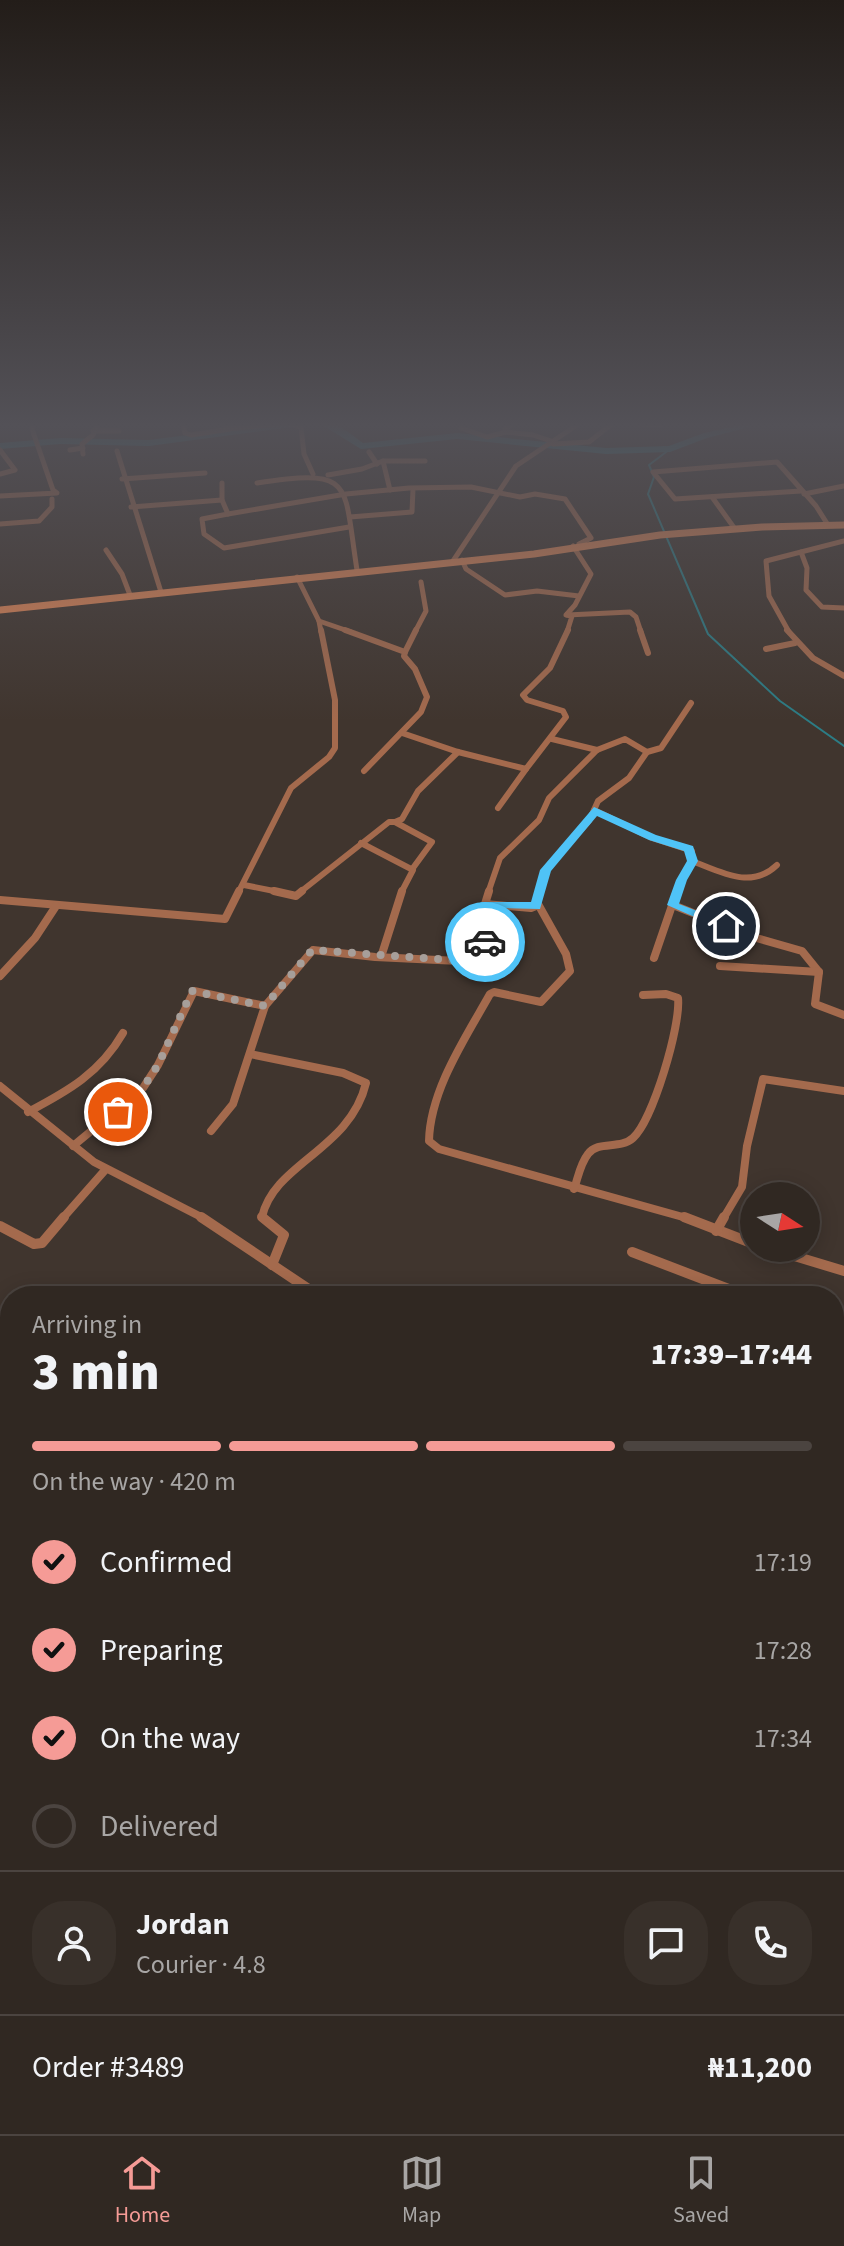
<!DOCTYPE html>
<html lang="en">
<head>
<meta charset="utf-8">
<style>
  :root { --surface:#302822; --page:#38302a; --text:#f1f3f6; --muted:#a8a6a5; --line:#4b4440; --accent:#f59b96 }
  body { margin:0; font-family:"Source Sans 3",sans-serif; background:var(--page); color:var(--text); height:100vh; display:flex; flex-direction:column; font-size:30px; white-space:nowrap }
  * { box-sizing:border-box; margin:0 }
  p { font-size:26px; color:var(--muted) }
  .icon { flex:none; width:44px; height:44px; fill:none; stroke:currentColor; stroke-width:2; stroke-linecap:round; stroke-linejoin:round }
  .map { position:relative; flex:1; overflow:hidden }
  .sheet { position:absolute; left:0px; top:1286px; width:844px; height:848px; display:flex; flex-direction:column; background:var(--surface); border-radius:32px 32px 0 0; box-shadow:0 4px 20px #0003,0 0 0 2px var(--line) }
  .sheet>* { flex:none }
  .needle { width:52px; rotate:102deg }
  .fabs { position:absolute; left:740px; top:1182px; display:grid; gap:16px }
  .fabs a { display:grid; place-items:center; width:80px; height:80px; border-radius:50%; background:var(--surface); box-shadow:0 4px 20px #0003,0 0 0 2px var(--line); font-size:40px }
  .pin { position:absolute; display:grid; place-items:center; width:68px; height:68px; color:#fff; margin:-34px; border:4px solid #fff; border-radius:50%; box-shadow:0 2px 8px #0007 }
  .courier { position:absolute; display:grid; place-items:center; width:80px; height:80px; margin:-40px; border:6px solid #4fc3f7; border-radius:50%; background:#fff; color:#222; box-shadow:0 2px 10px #0007 }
  .overview em { font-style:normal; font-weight:800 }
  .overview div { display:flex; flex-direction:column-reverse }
  .overview { display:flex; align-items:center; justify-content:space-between; height:136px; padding:0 32px }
  h1 { font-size:52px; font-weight:800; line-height:60px }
  .bar { display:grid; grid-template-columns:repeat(4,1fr); gap:12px 8px; align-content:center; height:96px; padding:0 32px }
  .bar i { height:10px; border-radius:6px; background:var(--line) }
  .bar .active { background:var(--accent) }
  .bar p { grid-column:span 4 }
  .line { display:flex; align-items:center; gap:20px; padding:0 32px; border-top:2px solid var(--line) }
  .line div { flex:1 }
  .round { display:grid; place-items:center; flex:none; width:84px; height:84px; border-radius:32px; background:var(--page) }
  ol { padding:0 32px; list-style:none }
  li { display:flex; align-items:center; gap:24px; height:88px }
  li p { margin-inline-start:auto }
  li .icon { padding:8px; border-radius:50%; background:var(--accent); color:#111; stroke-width:4 }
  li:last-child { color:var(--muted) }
  li i { width:44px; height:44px; border:4px solid var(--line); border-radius:50% }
  .menu { display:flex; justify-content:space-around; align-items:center; height:112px; border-top:2px solid var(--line); background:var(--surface); font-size:22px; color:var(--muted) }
  .menu a { display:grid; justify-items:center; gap:4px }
  .menu .active { color:var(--accent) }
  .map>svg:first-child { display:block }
</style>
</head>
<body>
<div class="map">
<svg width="844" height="2134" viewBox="0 0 844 2134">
  <rect width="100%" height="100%" fill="#40352e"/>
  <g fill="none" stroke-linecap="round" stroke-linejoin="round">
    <path stroke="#2c7c85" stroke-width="2" d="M670,449L649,465L654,477L648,494L708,634L780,701L844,746"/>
    <path stroke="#2c7c85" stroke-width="4" d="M0,1595L10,1622"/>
    <path stroke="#2c7c85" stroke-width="5" d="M152,2124L154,2134"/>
    <g fill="#2c7c85" fill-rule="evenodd">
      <path d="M280,423H305L300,426L149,446L60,444L0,449V443L60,438L149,440Z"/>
      <path d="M319,423C337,422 348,432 363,443L457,433L606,448L669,446L704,433L749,423H765L707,438L670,452L606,454L457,439L361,449Z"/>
    </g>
    <g stroke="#a46a4d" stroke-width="5">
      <path d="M126,423H183"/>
      <path d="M183,423L185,433L191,435L230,429"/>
      <path d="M225,423L227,429L286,423L301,427L304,454L313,474"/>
      <path d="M514,423L505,429L506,432L533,435L554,442"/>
      <path d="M625,423L661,425"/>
      <path d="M461,428L487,437L506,432"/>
      <path d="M93,431H119"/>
      <path d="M553,444L589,442L613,423"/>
      <path d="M0,450L15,470L0,474"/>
      <path d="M70,450L83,448"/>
      <path d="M117,451L161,592"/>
      <path d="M369,452L377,464"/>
      <path d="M83,454L82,444L93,435L98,423"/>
      <path d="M383,461H425"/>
      <path d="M328,475L362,469L383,461L390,490"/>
      <path d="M122,479L205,473"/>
      <path d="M222,483V500L228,514L202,519L204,534L224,548L349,527"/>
      <path d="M257,483C356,468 343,482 357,570"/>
      <path d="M801,491L675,499L653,472L777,462L816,506L828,525"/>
      <path d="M804,494L844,486"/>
      <path d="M0,496L57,493L53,490L32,429L34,423"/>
      <path d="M712,497L735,529"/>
      <path d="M131,507L222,500"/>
      <path d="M228,514L346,494L409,488L471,487L520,497L535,494L565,499L591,538L579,544"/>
      <path d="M350,517L412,512L413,489"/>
      <path d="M0,524L39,521L52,507V499"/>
      <path d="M106,550L122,574L130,595"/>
      <path d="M801,552L807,568L806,590L822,607L844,608"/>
      <path d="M462,560L466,569L505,595L537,591L579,596"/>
      <path d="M453,561L516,466L580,423"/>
      <path d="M297,577L319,621L351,632"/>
      <path d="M567,615L630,612L636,617L641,632"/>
      <path d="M319,621L321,632"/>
      <path d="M415,632L426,611L421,582"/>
      <path d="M567,632L572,616L566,615L575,605L591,574L573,546"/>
      <path d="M789,632L769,596L766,561L844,541"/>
    </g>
    <g stroke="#a46a4d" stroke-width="6">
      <path d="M345,630L405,652L404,656L415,669L427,697L421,712L364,771"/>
      <path d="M640,630L648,653"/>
      <path d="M787,630L813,658L844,676"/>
      <path d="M766,649L795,643"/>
      <path d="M405,652L416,630"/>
      <path d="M402,733L458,752L526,769L566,717L563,711L527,700L523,695L550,668L568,630"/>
      <path d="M552,739L597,750"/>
      <path d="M647,752L661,748L691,703"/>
      <path d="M498,808L526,769"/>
      <path d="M594,810L652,838L692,851V861L676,893"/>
      <path d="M395,822L402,819L418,791L458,752"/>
      <path d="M361,843L413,870L401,893"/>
      <path d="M692,861C721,872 751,890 777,865"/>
      <path d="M244,885L284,893"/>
      <path d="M238,893L291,788L329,757L335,748V700L321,630"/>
      <path d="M299,893L389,822H395L432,842L413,868"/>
      <path d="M488,893L500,858L539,820L549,798L597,750L625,739L647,752L629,778L598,801L589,821L549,865L539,893"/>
    </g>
    <g stroke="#a46a4d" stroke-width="8">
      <path d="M274,891L296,896L302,891"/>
      <path d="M489,891L485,904L531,908L536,906L539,891"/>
      <path d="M0,900L225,919L239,891"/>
      <path d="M538,904L566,954L570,971L541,1002L494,992L490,994C466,1037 430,1090 429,1141L439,1149L690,1219"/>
      <path d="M673,905L753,937L802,951L819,972L815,1004L844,1015"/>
      <path d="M381,957L402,891"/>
      <path d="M654,958L677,891"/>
      <path d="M720,966L819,972"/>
      <path d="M0,976L35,938L56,906"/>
      <path d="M265,1006L313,950L375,957L480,962L493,911L486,905"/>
      <path d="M250,1054L343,1073L366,1083C350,1150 274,1163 262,1217L265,1219"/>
      <path d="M0,1086L94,1162L205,1219"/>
      <path d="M28,1112C68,1091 100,1073 123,1033"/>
      <path d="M73,1146L143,1088L158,1065L194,991L265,1006L233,1104L211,1131"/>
      <path d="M574,1189C578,1178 580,1164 588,1154C598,1140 620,1150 633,1138C653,1120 681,1025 678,998L666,994L643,995"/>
      <path d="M62,1219L106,1169"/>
      <path d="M723,1219L742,1187L747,1146L763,1079L844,1091"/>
    </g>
    <g stroke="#a46a4d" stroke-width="10">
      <path d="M201,1217L319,1296"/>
      <path d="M262,1217L284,1235L272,1265"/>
      <path d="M684,1217L754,1244"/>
      <path d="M0,1226L34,1244L42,1243L64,1217"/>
      <path d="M716,1231L724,1217"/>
      <path d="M768,1248L844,1271"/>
      <path d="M632,1252L747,1296"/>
      <path d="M834,1321L844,1324"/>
      <path d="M834,1422L844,1427"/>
      <path d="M837,1626L844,1625"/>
    </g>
    <g stroke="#a46a4d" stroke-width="12">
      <path d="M834,1627L844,1625"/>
      <path d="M834,1632L844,1639"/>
      <path d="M834,1735L844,1742"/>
      <path d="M834,1814L844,1784"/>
      <path d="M834,1827L844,1829"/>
      <path d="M834,2036L844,2068"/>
    </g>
    <path stroke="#e08555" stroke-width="7" d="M0,610L534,554L660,535L762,527L844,525"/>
  </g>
  <linearGradient id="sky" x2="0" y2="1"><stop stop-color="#231d19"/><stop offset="0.59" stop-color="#535157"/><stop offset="1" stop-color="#535157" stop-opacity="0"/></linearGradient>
  <rect width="844" height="721" fill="url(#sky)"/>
  <path fill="#4fc3f7" d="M594,807L656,835L693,846L698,861L687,880L679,904L731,924V929H722L667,905L676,880L687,861L684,851L649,840L597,816L551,871L540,909L497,908L491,942L481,945L487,912L479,904L481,902H531L540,870Z"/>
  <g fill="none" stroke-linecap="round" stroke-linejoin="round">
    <path stroke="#a79f9a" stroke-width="8" stroke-dasharray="0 14.4" d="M118,1112L143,1088L158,1065L192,991L265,1006L312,950L480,962L485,942"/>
  </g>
</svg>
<div class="fabs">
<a><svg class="needle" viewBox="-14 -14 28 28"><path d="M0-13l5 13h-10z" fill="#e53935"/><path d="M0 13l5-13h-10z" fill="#a8a6a5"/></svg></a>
</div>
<div class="pin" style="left:118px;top:1112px;background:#ea580c"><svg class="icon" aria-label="bag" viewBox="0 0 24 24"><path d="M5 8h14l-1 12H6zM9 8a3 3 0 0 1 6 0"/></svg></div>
<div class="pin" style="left:726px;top:926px;background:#1f2937"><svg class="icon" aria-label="home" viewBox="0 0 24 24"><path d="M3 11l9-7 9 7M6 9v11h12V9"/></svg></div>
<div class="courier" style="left:485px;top:942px"><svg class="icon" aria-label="car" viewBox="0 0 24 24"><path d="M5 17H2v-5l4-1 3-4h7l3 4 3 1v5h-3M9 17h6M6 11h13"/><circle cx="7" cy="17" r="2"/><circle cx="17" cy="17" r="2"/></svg></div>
<section class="sheet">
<div class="overview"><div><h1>3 min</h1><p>Arriving in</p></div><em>17:39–17:44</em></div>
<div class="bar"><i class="active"></i><i class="active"></i><i class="active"></i><i></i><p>On the way · 420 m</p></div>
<ol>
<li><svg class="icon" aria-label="check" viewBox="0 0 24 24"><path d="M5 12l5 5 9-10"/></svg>Confirmed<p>17:19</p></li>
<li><svg class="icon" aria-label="check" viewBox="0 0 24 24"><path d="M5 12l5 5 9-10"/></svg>Preparing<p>17:28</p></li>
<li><svg class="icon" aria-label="check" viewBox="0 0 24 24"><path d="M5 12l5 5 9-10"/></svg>On the way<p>17:34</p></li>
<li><i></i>Delivered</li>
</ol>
<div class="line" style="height:144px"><a class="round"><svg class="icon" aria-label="person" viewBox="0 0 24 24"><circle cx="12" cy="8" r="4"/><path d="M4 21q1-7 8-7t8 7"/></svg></a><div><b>Jordan</b><p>Courier · 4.8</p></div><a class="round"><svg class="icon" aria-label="chat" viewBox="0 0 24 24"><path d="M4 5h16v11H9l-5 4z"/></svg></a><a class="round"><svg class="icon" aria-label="phone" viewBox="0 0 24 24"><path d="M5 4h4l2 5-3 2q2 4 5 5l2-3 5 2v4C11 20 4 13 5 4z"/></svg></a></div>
<div class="line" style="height:104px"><div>Order #3489</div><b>₦11,200</b></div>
</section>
</div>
<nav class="menu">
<a class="active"><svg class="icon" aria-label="home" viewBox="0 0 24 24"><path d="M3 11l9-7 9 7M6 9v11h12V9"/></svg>Home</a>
<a><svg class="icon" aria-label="map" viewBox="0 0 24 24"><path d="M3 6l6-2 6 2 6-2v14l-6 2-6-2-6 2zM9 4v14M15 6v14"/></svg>Map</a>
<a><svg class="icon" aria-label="saved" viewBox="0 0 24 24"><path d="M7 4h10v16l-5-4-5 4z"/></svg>Saved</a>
</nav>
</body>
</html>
